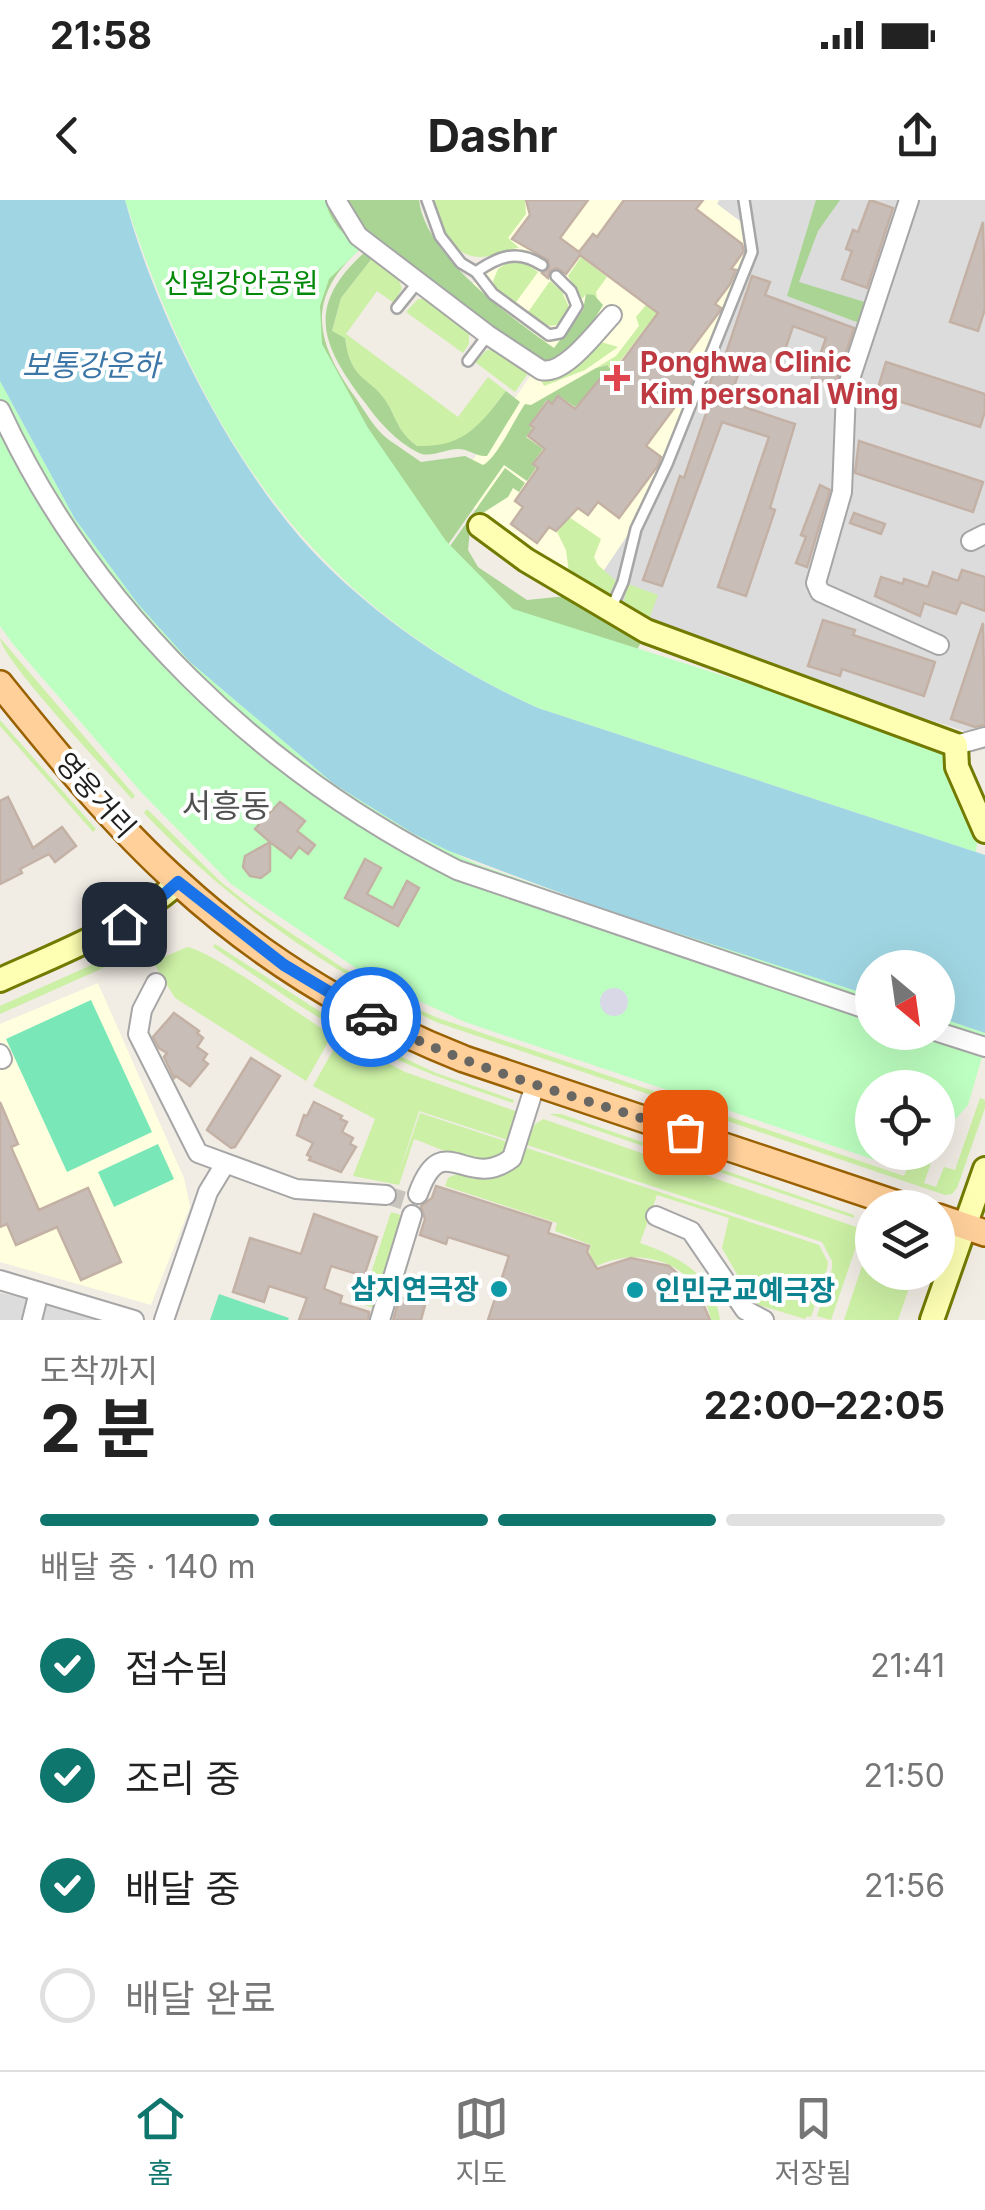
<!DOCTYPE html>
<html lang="ko">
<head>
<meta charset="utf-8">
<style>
  :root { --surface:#fff; --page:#f6f6f6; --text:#222; --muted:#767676; --line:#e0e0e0; --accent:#0f766e }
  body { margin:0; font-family:Inter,"Noto Sans KR",sans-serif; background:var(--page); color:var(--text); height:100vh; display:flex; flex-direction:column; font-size:38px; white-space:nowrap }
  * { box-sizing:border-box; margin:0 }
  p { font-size:32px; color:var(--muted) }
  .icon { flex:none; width:55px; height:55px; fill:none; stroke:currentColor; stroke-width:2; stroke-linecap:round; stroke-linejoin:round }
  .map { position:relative; height:1120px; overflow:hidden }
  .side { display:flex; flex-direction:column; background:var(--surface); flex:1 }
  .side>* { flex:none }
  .needle { width:65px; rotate:151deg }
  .controls { position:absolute; left:855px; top:750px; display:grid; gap:20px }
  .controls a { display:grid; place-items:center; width:100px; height:100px; border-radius:50%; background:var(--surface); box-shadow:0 10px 40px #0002; font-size:50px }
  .pin { position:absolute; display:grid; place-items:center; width:85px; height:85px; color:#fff; margin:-42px; border-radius:20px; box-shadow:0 5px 15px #0006 }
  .courier { position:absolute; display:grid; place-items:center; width:100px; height:100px; margin:-50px; border:8px solid #1a73e8; border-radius:50%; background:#fff; color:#222; box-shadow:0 2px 12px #0007 }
  .head em { font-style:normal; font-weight:700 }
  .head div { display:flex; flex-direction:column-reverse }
  .head { display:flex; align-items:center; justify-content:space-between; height:170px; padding:0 40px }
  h1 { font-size:65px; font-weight:700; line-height:75px }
  .bar { display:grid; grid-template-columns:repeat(4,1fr); gap:15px 10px; align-content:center; height:120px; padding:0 40px }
  .bar i { height:12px; border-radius:8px; background:var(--line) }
  .bar .on { background:var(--accent) }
  .bar p { grid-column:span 4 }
  ol { padding:0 40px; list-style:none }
  li { display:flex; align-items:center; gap:30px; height:110px }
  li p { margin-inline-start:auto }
  li .icon { padding:10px; border-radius:50%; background:var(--accent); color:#fff; stroke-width:4 }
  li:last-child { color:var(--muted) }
  li i { width:55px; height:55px; border:5px solid var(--line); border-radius:50% }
  .status { display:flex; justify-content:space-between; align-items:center; height:70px; padding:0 50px; background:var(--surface); direction:ltr }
  .status svg { height:28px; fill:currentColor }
  header { display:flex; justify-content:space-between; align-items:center; height:130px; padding:0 40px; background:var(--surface); font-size:45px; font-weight:700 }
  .dock { display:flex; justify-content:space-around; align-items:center; height:140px; border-top:2px solid var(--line); background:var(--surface); font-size:28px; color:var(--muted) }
  .dock a { display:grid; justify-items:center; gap:5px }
  .dock .on { color:var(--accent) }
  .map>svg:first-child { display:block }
</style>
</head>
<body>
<div class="status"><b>21:58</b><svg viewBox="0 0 49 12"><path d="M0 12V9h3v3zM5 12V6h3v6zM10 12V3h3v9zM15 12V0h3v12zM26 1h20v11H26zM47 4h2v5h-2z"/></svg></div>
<header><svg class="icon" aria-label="back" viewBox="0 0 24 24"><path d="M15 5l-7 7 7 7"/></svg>Dashr<svg class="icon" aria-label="share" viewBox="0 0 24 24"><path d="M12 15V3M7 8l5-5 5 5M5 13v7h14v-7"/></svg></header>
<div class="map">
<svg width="985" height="1120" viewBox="0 0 985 1120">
  <rect width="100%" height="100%" fill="#f1ece4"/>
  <g fill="#dddcdc">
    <path d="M719,0H985V530L971,533L695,445L649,424L596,382L663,282L716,156L756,34L716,3Z"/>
    <path d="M0,1093L81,1107L119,1120H0Z"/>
  </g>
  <g fill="#fffede">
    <path d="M518,0H719L717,4L756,33L716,156L663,282L596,382L576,380L468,304L464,273L548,150L470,90Z"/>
    <path d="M98,783L184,978L190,1007L151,1105L0,1062V824Z"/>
  </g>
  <g fill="#ccf0a5">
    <path d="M431,0H525L526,14L508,38L519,48C506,49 494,57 480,57C449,56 440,24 431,0Z"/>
    <path d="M373,57L396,74L402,88L394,103L377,91L346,134L458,217L488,177L506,191C481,224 464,249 417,246C401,235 397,222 389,206C372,176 351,185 345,138L332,132L341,98Z"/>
    <path d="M581,57L607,77L596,92L597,98L586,94L582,99L568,76Z"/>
    <path d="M507,63H525L538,72L514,105L497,91L493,81L498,69Z"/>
    <path d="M550,81L562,92L569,107C562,134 544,127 526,115Z"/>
    <path d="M418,99H430L469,131V144L463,153L406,112Z"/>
    <path d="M646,105L657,113L614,169L606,165L596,168L616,156L639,126L636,117Z"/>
    <path d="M601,142L618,147L585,170L544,186L540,178L557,177Z"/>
    <path d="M487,150H495L529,172L515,192L475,162Z"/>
    <path d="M569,317L601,339L594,357L598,365L616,381L609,395L605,397L569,373L566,350L557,332Z"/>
    <path d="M628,384L658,395L647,424C626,414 620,406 628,384Z"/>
    <path d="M0,438L135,596L132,599C111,575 2,460 0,438Z"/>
    <path d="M0,520L96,629L93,632L0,526Z"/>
    <path d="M147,609L222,683L255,709L343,768L406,804L438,818L904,976L912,956L931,963L924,983L936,987L944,967L955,970L980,898L985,900V908L957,988L952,994L945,995L436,822C326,770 228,702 144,613Z"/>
    <path d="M215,744L361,838L436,873L514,900L513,903C460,885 406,867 356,839C306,812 260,779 213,747Z"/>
    <path d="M136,745L139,752L0,814V806Z"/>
    <path d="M187,747C212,751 303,817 332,835L306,881L175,798L153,762Z"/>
    <path d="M340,838L405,872L518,912L511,941L419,911L397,979L420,913L511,943C495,979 441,948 414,939L399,985L353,976L375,919L313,886Z"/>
    <path d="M549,914H561L854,1015V1018Z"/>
    <path d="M543,919L862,1029L831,1120L817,1116L832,1069V1061L822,1042L527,945L534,925Z"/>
    <path d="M527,948L819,1045L828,1062L827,1069L811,1117L807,1116L805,1119L755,1104L751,1099L722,1048L729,1018L657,995L640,1043C680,1057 714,1075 720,1120H711C701,1067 645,1043 597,1066L589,1053L591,1045L555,1031L557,1023L445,986L448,978C480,961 493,1002 527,948Z"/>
    <path d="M391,1012L407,1017L377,1109L361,1104Z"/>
    <path d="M862,1066L872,1069V1072L911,1082L898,1120H844Z"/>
  </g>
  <g fill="#a9d494">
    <path d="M178,0H327L342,31L361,48C305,98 315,141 355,197C365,211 375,230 389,240C399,247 410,254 421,262L465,256L483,265C497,258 514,220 525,204L531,205L596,168L607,165L611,169L575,207L558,195L552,203L547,200L529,225L532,229L526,237L543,249L532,264L536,268L527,281L504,265L433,366L484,408L537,428L526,437L486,419L471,426L429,410L382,382V362L392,330L364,297L308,298C266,240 206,175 216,99L190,63L194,39Z"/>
    <path d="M344,0H419C425,55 511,118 554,148L583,110L586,94L594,95L603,105L588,130L555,164L544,163L529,156L362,29Z"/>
    <path d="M816,0H840L818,31L799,82L868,103L862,124L787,96Z"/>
    <path d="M365,52L373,57L341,98L332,131L345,138C351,185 373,176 389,206C397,222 401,235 417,246C464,248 481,224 506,191L520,202L487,256C476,257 469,249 458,249C446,249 430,258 419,253C395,241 379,222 363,200C320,143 306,105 365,52Z"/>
    <path d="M505,268L525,283L519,292L513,288L508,297L478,316L470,330L468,350L478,367L527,400L567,396L644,437L633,457L539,426L436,366Z"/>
  </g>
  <g fill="#bdffc0">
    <path d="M125,0H325C331,23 342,34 361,48L329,79L320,106L322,144L368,228L446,341L513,409L949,547L978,634L976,652L538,508C308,403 201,232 125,0Z"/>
    <path d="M0,181L75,319L138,404L190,462L334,584L414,634L477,664L606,710L872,796V832H938V817L985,833V847L968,905L944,932L938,930V888H872V952L905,953L899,968L465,822L375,781L231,684L142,593L12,443L0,426Z"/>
  </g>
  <g fill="#7ae7b9">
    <path d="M91,800L152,932L67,972L6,839Z"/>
    <path d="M158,944L174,979L114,1007L98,972Z"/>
    <path d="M219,1094L289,1118L288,1120H210Z"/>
  </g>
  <circle fill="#d8d8e7" cx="614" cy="802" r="14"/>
  <path fill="#a0d6e3" d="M0,0H125C157,118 237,277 325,364C387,425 458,472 538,508L985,655V833L938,817V768H872V796L606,710L449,651L414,634L334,584L190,462L138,404L75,319L0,181Z"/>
  <g fill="#c9beb7" stroke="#c4b1a5" stroke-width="2.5">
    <path d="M526,0H588L560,38L579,52L593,34L597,37L624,0H703L696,9L742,44L744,51L731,69L736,70L730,84L715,104L721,108L720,111L678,167L693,178L688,189L646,246L661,257L657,267L619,318L598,302L588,315L578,308L556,331L549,327L537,343L511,324L523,307L515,301L538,268L533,264L545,249L528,236L534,228L530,225L548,201L552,204L558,196L575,209L600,179L603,181L612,169L615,171L658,113L580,55L566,74L557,68L550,71L548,78L542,73L549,68L548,60L512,39L530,15Z"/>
    <path d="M870,0L893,8L867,88L842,79L852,51L846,49L853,30L858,32Z"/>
    <path d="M983,22L985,109L978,131L950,122Z"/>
    <path d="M752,76L770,82L765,95L854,128L835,186L812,178L826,138L793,126L780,165L745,153L729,202L795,224L770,308L775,310L746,396L718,387L769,237L722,222L662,386L643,380L680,276L684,278L713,193L707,191L714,172L719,174Z"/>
    <path d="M886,162L985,194V211L980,227L876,194Z"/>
    <path d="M859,241L983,282L973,312L855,273Z"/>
    <path d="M820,285L830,290L807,367L796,363L806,337L801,335Z"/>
    <path d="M854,313L885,324L881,334L850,323Z"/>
    <path d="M962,370L985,377V411L961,402L956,414L924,403L920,416L875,396L881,377L903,384L904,379L928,387L933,372L958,381Z"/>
    <path d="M823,420L855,430L853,435L935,462L924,496L842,469L840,476L808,466Z"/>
    <path d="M983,423L985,525L975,527L951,519Z"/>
    <path d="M8,597L33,648L62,627L76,646L55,662L49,654L20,669L22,673L0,684V601Z"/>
    <path d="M280,602L305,621L297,631L315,645L308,654L299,647L291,658L270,642V671L261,678L250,676L243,667L245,656L270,642L255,629Z"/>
    <path d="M365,659L381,668L367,694L393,708L407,681L419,688L398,726L345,698Z"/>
    <path d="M174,813L199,831L197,833L203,838L197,847L207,854L203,860L208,864L190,886L176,876L174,878L164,857L167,853L159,848L153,837Z"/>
    <path d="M251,858L280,876L235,947L231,948L207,930Z"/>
    <path d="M0,902L18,944L11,947L39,1010L88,988L121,1062L81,1080L57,1027L16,1045L7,1024L0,1027Z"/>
    <path d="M314,902L342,916L340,919L347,922L342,932L353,938L350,944L356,947L341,972L309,960L311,957L307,955L313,943L297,935L304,915L307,916Z"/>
    <path d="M436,986L551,1023L548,1033L589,1046L587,1052L597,1069L631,1058L669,1066L698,1092L710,1120H488L509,1056L448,1037L446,1044L420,1035L425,1019L421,1006L432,998Z"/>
    <path d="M314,1014L377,1037L364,1076L331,1066L324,1089L342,1096L340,1103L369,1112L368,1120H299L307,1098L269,1086L264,1102L233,1092L250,1038L301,1054Z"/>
    <path d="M400,1097L425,1105L421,1120H393Z"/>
  </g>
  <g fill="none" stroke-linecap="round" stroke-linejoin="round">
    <path stroke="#c7c3bd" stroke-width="18" stroke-dasharray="18 9" stroke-linecap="butt" d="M386,995L415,1004"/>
    <g stroke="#a6a6a6" stroke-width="14">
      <g id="lane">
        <path d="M427,0L440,36L461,63L476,72L493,94L549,135L560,133L577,106L571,91L556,76"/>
        <path d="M476,72C499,56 517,49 542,65"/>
        <path d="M397,108L418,82"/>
        <path d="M468,161L488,135"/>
        <path d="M611,409L623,382L636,329L667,264L752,52L744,0"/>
      </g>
    </g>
    <g stroke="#a6a6a6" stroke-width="22">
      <g id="street">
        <path d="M336,0L358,36L488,135L541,170C564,176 596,132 612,115"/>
        <path d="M909,0L846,191L842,292L816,383L820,392L939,445"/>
        <path d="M0,210C93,411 261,571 457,670L872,811"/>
        <path d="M971,341L985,334"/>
        <path d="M956,545L985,537"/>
        <path d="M156,783L142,810L138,834L198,953L296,989L386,995"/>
        <path d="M938,832L985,847"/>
        <path d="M0,854L2,859"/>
        <path d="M418,994C443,925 466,993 512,958L536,882"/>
        <path d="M656,1016L691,1031L745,1110L764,1120"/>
        <path d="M0,1080L134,1120"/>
        <path d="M32,1120L39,1092"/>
        <path d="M164,1120L208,992L225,964"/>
        <path d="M380,1120L412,1015"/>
      </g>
    </g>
    <g stroke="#727b00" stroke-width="28">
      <g id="secondary">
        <path d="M480,326L526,360L646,431L956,545L957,567L985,631"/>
        <path d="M0,780C62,752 126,728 178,683"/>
        <path d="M932,1120L985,969"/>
      </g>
    </g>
    <g stroke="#996100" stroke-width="30">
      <g id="primary">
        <path d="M0,484C55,552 113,624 179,683C262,759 360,818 464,859L909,1008"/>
        <path d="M938,1017L985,1033"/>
      </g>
    </g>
    <use href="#lane" stroke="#fff" stroke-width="9"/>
    <use href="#street" stroke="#fff" stroke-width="18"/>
    <use href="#secondary" stroke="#feffb3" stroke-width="22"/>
    <use href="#primary" stroke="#ffd09a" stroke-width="25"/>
  </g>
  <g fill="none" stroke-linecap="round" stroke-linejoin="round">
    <path stroke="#686764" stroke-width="10" stroke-dasharray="0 18" d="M371,817C465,869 583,898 685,932"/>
    <path stroke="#1a73e8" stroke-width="12" d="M124,724L149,708L178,682L284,765L371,817"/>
  </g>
  <path fill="#e0444e" stroke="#fff" stroke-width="4" d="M612 163h10v10h10v10h-10v10h-10v-10h-10v-10h10z"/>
  <g fill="#0f9aa8" stroke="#fff" stroke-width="4">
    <circle cx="499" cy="1089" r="10"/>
    <circle cx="635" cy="1090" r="10"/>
  </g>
  <g text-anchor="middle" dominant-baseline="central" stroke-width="8" stroke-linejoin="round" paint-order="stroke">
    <g font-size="28" fill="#018907" stroke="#fff">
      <text x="241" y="83">신원강안공원</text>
    </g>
    <g font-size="28" font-weight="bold" fill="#be3a42" stroke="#fff" text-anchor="start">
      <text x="640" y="162">Ponghwa Clinic<tspan x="640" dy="32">Kim personal Wing</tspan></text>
    </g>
    <g font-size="28" fill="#1f1f1f" stroke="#fff">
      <text transform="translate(96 595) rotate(48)">영웅거리</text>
    </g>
    <g font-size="28" font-weight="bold" fill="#0d838f" stroke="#fff" text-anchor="end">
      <text x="479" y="1089">삼지연극장</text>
      <text x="655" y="1090" text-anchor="start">인민군교예극장</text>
    </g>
    <g font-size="30" font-style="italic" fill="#3c76a7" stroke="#fff">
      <text x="91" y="165">보통강운하</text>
    </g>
    <g font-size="32" fill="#525252" stroke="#fff">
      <text x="226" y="605">서흥동</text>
    </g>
  </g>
</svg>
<div class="controls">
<a><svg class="needle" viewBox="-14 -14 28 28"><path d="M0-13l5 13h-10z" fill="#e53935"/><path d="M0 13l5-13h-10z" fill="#767676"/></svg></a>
<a><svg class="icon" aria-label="locate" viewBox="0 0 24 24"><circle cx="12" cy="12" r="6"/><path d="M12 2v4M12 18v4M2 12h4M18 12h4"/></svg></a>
<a><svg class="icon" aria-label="layers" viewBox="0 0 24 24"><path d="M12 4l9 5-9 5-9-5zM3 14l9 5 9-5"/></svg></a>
</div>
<div class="pin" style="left:685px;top:932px;background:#ea580c"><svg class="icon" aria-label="bag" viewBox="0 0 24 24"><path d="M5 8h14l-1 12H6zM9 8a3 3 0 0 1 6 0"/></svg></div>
<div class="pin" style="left:124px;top:724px;background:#1f2937"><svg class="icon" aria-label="home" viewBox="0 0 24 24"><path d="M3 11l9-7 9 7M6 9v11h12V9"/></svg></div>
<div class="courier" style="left:371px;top:817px"><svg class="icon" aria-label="car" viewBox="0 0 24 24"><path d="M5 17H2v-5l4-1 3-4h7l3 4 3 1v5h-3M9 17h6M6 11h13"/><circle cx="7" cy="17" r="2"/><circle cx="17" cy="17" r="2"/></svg></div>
</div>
<section class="side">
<div class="head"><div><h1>2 분</h1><p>도착까지</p></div><em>22:00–22:05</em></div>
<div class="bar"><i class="on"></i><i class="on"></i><i class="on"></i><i></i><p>배달 중 · 140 m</p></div>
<ol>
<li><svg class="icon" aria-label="check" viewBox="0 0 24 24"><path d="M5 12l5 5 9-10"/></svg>접수됨<p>21:41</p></li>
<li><svg class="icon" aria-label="check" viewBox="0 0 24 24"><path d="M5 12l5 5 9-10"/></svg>조리 중<p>21:50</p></li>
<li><svg class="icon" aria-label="check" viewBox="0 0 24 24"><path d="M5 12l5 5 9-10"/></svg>배달 중<p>21:56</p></li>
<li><i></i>배달 완료</li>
</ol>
</section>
<nav class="dock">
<a class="on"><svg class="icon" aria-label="home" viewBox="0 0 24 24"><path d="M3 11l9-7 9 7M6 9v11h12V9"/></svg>홈</a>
<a><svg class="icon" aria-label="map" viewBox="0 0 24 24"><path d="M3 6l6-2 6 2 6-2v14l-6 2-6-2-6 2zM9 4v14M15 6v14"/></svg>지도</a>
<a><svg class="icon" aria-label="saved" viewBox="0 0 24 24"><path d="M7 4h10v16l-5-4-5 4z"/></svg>저장됨</a>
</nav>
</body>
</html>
